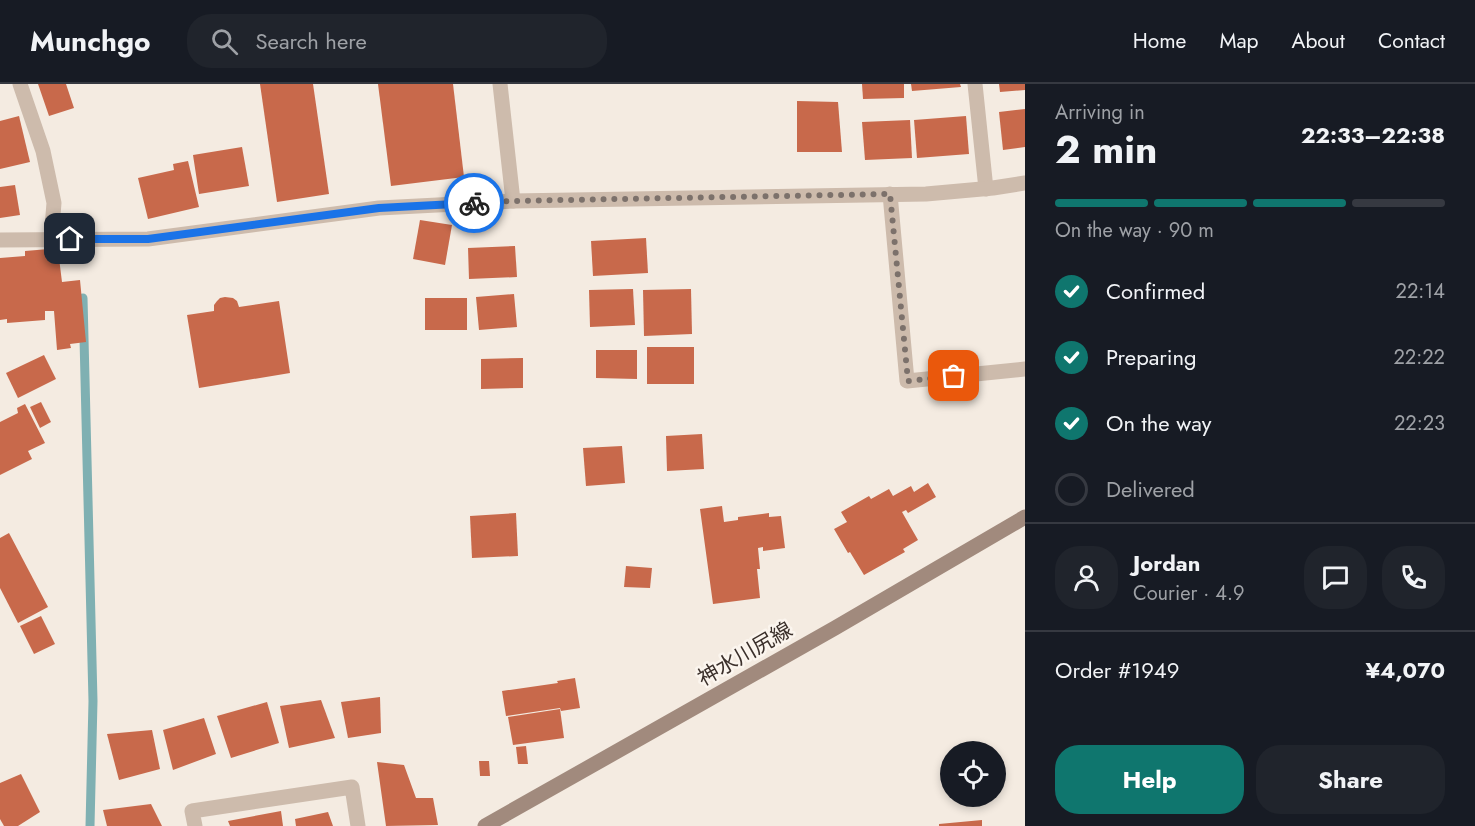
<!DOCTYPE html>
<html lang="en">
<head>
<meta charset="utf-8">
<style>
  :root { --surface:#171b24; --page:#20242c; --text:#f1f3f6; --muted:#9ea1a6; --line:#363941; --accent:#0f766e }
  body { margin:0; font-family:Jost,"Noto Sans JP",sans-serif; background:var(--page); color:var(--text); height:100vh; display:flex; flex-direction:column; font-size:22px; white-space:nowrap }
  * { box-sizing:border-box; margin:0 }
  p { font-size:20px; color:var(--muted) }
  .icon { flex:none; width:33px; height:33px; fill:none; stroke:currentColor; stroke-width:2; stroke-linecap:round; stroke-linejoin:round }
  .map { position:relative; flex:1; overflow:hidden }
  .details { display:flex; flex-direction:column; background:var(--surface); width:450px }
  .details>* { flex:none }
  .fabs { position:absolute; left:940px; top:657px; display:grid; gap:12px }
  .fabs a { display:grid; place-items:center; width:66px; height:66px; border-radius:50%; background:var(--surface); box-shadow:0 3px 9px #0003; font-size:30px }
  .pin { position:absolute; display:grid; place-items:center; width:51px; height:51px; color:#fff; margin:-26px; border-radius:12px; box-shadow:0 3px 9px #0006 }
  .courier { position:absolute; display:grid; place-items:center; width:60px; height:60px; margin:-30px; border:4px solid #1a73e8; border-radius:50%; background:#fff; color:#222; box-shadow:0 2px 8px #0007 }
  .head em { font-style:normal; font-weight:700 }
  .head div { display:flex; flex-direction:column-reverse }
  .head { display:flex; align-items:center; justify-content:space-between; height:102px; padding:0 30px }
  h1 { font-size:39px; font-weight:700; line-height:45px }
  .bar { display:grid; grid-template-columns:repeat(4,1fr); gap:9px 6px; align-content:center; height:72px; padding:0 30px }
  .bar i { height:8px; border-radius:4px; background:var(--line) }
  .bar .current { background:var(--accent) }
  .bar p { grid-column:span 4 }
  .line { display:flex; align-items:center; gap:15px; padding:0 30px; border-top:2px solid var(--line) }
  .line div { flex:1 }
  .round { display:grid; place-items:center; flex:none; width:63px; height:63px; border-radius:24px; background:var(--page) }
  ol { padding:0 30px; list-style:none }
  li { display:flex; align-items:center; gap:18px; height:66px }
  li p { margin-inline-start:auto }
  li .icon { padding:6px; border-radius:50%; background:var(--accent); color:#fff; stroke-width:4 }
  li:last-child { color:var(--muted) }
  li i { width:33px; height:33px; border:3px solid var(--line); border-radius:50% }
  .primary-button { display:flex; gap:12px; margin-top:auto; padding:12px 30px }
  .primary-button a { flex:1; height:69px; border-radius:24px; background:var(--accent); color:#fff; font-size:24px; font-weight:700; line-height:69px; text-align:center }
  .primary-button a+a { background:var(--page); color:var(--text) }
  header { display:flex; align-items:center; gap:36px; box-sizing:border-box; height:84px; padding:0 30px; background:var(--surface); border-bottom:2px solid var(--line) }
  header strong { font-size:28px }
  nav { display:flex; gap:33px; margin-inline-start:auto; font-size:21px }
  .search { width:420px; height:54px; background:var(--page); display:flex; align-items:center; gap:15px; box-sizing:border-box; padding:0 21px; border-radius:24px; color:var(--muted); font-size:22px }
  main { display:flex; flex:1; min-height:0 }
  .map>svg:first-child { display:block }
</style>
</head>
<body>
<header>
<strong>Munchgo</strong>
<div class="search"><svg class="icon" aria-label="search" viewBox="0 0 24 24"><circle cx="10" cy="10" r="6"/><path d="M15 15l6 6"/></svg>Search here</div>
<nav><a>Home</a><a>Map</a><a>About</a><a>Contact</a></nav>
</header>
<main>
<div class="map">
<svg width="1025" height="742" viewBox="0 0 1025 742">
  <rect width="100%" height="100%" fill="#f4ebe1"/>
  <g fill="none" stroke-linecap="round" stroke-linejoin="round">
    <path stroke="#7fb0b2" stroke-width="9" d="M83,214L93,617L90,742"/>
  </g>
  <g fill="#c8694b">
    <path d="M38,0H66L74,24L49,32Z"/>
    <path d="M260,0H313L329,110L277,118Z"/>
    <path d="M378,0H453L464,93L391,102Z"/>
    <path d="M862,0H904V14L863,15Z"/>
    <path d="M911,0H960L961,3L912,7Z"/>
    <path d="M999,0H1025V6L1000,8Z"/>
    <path d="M797,17L838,18L842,68H797Z"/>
    <path d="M1025,25V63L1003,66L999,28Z"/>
    <path d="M19,32L30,78L0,85V37Z"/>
    <path d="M966,32L969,70L917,74L914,36Z"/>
    <path d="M910,36L912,74L865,76L862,38Z"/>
    <path d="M242,63L249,102L199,110L193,71Z"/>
    <path d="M188,77L199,123L148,135L138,94L174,86L173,80Z"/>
    <path d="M15,101L20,131L0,134V103Z"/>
    <path d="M420,136L452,141L445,181L413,175Z"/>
    <path d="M646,154L648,189L593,192L591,157Z"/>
    <path d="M515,162L517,193L469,195L468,164Z"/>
    <path d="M49,165L50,175L59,174L62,198L80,196L86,258L70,260L71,264L57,266L54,227H45V236L7,239V235L0,236V174L25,172V167Z"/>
    <path d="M633,205L635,241L590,243L589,206Z"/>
    <path d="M691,205L692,250L644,252L643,206Z"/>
    <path d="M514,210L517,243L479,246L476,213Z"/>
    <path d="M225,213L233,214L237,217L239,223L279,217L290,289L199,304L187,231L214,227V221L217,217L220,214Z"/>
    <rect x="425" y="214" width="42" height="32"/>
    <rect x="647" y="263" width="47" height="37"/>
    <path d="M596,266H637V295L596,294Z"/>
    <path d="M44,271L56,295L18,314L6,289Z"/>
    <path d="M523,274V304L481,305V275Z"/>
    <path d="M41,318L51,338L40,344L30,323Z"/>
    <path d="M25,320L45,359L28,367L32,375L0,391V338L18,329L17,324Z"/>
    <path d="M702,350L704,385L667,387L666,352Z"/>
    <path d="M622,362L625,399L586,402L583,364Z"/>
    <path d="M928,399L936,413L908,429L906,426L902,428L918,456L903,465L905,468L864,491L850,468L848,469L834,445L847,438L841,428L869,412L871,415L889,405L893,412L911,402L914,408Z"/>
    <path d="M722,422L724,438L738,436V433L769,429V433L781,432L785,464L763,467V463L758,464L760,485H757L760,514L713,520L700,425Z"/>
    <path d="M516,429L518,472L472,474L470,432Z"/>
    <path d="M9,449L48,523L18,539L0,504V454Z"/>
    <path d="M626,482L652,484L650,504L624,503Z"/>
    <path d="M41,532L55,560L34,570L20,542Z"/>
    <path d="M575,594L580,624L561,627L560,624L506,632L502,607L558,599L557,597Z"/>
    <path d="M380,613L381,649L348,654L341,618Z"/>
    <path d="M321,616L335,654L289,664L280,622Z"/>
    <path d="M267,618L279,659L231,674L217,632Z"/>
    <path d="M560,625L564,654L513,661L508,633Z"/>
    <path d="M204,634L216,670L173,686L163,646Z"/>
    <path d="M152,646L160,685L119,696L107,650Z"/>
    <path d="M526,662L528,680H518L516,663Z"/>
    <path d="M479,677H489L490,692H480Z"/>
    <path d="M377,678L404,681L416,714H433L438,741L386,742Z"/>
    <path d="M21,690L40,728L18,742H4L0,735V699Z"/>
    <path d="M151,720L162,742H107L103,726Z"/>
    <path d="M281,727L283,742H230L228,737Z"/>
    <path d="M328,728L333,742H296L295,735Z"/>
    <path d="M982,736V742H939V740Z"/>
  </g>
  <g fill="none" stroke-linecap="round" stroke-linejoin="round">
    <g stroke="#cdbbac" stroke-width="15">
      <path d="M20,0L43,67L54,119L51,155"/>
      <path d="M500,0L513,117"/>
      <path d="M975,0L986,105"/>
      <path d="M890,110L907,297L1025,285"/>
      <path d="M0,156L148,155L379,124L513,117L926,110L993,104L1025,99"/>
      <path d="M195,742L192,727L352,703L358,742"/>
    </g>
    <path stroke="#a18a7d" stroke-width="15" d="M485,742L835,544L1025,433"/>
  </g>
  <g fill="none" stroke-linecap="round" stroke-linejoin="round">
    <path stroke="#7c716b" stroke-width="6" stroke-dasharray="0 10.8" d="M474,119L513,117L890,110L908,297L954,292"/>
    <path stroke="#1a73e8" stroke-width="8" d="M70,155H148L379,124L474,119"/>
  </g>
  <g text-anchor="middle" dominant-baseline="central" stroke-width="5" stroke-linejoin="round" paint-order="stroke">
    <g font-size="21" fill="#3b302b" stroke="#fbf5ee">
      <text transform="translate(745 570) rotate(-30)">神水川尻線</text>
    </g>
  </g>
</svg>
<div class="fabs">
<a><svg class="icon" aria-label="locate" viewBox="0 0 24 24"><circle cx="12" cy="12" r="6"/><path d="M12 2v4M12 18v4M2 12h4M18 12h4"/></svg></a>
</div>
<div class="pin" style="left:954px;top:292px;background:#ea580c"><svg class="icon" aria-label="bag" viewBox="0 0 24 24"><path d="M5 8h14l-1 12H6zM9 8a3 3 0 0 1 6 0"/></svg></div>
<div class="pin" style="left:70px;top:155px;background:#1f2937"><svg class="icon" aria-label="home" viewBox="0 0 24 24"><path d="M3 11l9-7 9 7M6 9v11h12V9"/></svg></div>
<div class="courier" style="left:474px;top:119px"><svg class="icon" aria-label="bike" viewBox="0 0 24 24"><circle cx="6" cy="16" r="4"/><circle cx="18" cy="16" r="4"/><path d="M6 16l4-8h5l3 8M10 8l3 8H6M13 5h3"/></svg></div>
</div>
<section class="details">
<div class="head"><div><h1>2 min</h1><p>Arriving in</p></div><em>22:33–22:38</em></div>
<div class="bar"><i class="current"></i><i class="current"></i><i class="current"></i><i></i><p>On the way · 90 m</p></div>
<ol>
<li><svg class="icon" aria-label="check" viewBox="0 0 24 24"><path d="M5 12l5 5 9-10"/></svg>Confirmed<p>22:14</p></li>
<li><svg class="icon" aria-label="check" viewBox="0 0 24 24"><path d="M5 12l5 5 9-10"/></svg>Preparing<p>22:22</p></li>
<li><svg class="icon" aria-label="check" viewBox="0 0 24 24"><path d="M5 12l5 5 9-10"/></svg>On the way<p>22:23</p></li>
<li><i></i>Delivered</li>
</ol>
<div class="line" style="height:108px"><a class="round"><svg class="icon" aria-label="person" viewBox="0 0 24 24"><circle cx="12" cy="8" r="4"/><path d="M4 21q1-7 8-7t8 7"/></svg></a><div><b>Jordan</b><p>Courier · 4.9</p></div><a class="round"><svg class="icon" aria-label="chat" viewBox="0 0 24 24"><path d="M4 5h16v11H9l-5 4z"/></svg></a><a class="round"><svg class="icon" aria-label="phone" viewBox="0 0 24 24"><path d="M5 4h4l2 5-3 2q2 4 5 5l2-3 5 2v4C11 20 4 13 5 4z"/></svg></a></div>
<div class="line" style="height:78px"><div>Order #1949</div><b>¥4,070</b></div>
<div class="primary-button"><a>Help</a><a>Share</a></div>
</section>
</main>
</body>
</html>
